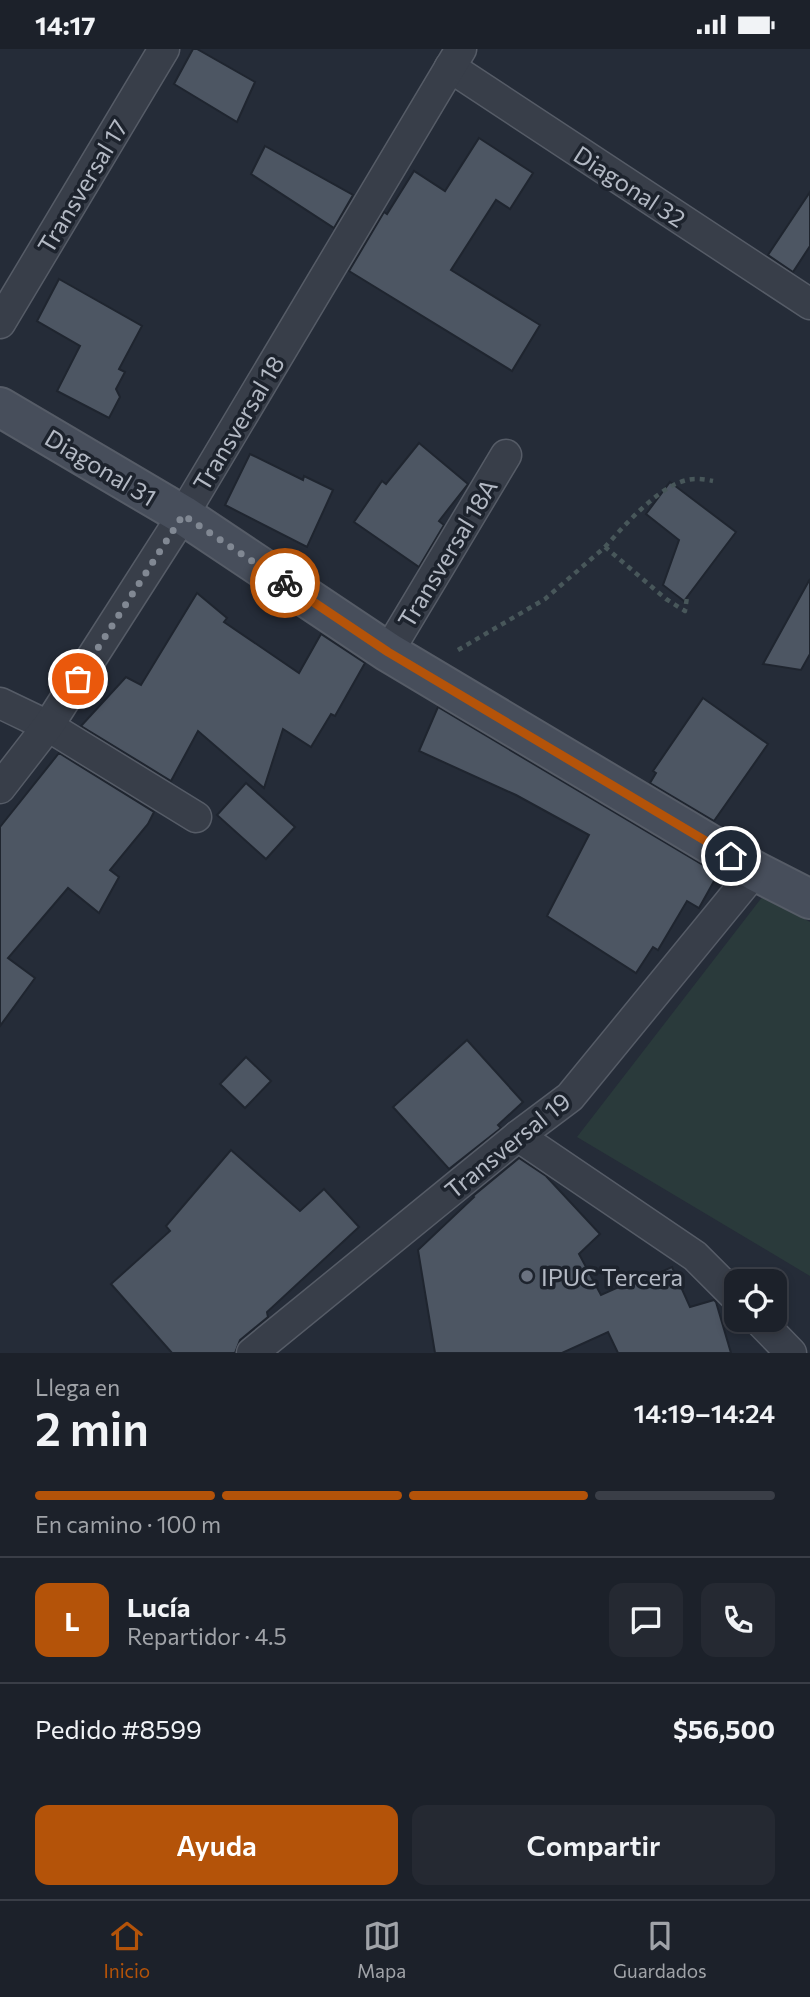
<!DOCTYPE html>
<html lang="es">
<head>
<meta charset="utf-8">
<style>
  :root { --surface:#1c212a; --page:#252932; --text:#f1f3f6; --muted:#a0a3a8; --line:#3a3e47; --accent:#b45309 }
  body { margin:0; font-family:Commissioner,sans-serif; background:var(--page); color:var(--text); height:100vh; display:flex; flex-direction:column; font-size:26px; white-space:nowrap }
  * { box-sizing:border-box; margin:0 }
  p { font-size:23px; color:var(--muted) }
  .icon { flex:none; width:38px; height:38px; fill:none; stroke:currentColor; stroke-width:2; stroke-linecap:round; stroke-linejoin:round }
  .map { position:relative; height:1304px; overflow:hidden }
  .drawer { display:flex; flex-direction:column; background:var(--surface); flex:1 }
  .drawer>* { flex:none }
  .controls { position:absolute; left:724px; top:1220px; display:grid; gap:14px }
  .controls a { display:grid; place-items:center; width:63px; height:63px; border-radius:14px; background:var(--surface); box-shadow:0 4px 10px #0003,0 0 0 2px var(--line); font-size:35px }
  .pin { position:absolute; display:grid; place-items:center; width:60px; height:60px; color:#fff; margin:-30px; border:4px solid #fff; border-radius:50%; box-shadow:0 2px 7px #0007 }
  .courier { position:absolute; display:grid; place-items:center; width:70px; height:70px; margin:-35px; border:5px solid #b45309; border-radius:50%; background:#fff; color:#222; box-shadow:0 2px 9px #0007 }
  .overview em { font-style:normal; font-weight:600 }
  .overview div { display:flex; flex-direction:column-reverse }
  .overview { display:flex; align-items:center; justify-content:space-between; height:119px; padding:0 35px }
  h1 { font-size:46px; font-weight:600; line-height:52px }
  .bar { display:grid; grid-template-columns:repeat(4,1fr); gap:10px 7px; align-content:center; height:84px; padding:0 35px }
  .bar i { height:9px; border-radius:5px; background:var(--line) }
  .bar .on { background:var(--accent) }
  .bar p { grid-column:span 4 }
  .line { display:flex; align-items:center; gap:18px; padding:0 35px; border-top:2px solid var(--line) }
  .line div { flex:1 }
  .round { display:grid; place-items:center; flex:none; width:74px; height:74px; border-radius:14px; background:var(--page) }
  .action { display:flex; gap:14px; margin-top:auto; padding:14px 35px }
  .action a { flex:1; height:80px; border-radius:14px; background:var(--accent); color:#fff; font-size:28px; font-weight:600; line-height:80px; text-align:center }
  .action a+a { background:var(--page); color:var(--text) }
  .status { display:flex; justify-content:space-between; align-items:center; height:49px; padding:0 35px; background:var(--surface); direction:ltr }
  .status svg { height:19px; fill:currentColor }
  .dock { display:flex; justify-content:space-around; align-items:center; height:98px; border-top:2px solid var(--line); background:var(--surface); font-size:19px; color:var(--muted) }
  .dock a { display:grid; justify-items:center; gap:4px }
  .dock .on { color:var(--accent) }
  .map>svg:first-child { display:block }
</style>
</head>
<body>
<div class="status"><b>14:17</b><svg viewBox="0 0 49 12"><path d="M0 12V9h3v3zM5 12V6h3v6zM10 12V3h3v9zM15 12V0h3v12zM26 1h20v11H26zM47 4h2v5h-2z"/></svg></div>
<div class="map">
<svg width="810" height="1304" viewBox="0 0 810 1304">
  <rect width="100%" height="100%" fill="#252c38"/>
  <path fill="#2a3a3b" d="M763,847L810,873V1227L577,1088Z"/>
  <g fill="#4d5663" stroke="#1f252f" stroke-width="2">
    <path d="M193,0H197L255,33L237,73L174,35Z"/>
    <path d="M479,89L533,124L510,160L496,151L451,221L540,276L512,322L349,222L384,163L387,165L414,122L445,142Z"/>
    <path d="M265,97L353,146L334,179L251,125Z"/>
    <path d="M810,143V197L793,223L768,206Z"/>
    <path d="M59,230L142,277L119,320L125,323L116,340L120,348L109,369L57,342L80,297L37,272Z"/>
    <path d="M419,394L468,435L439,472L444,476L419,518L354,473L382,432L386,435Z"/>
    <path d="M250,405L303,431L304,427L333,441L307,498L225,456Z"/>
    <path d="M670,433L736,483L684,552L663,536L679,491L646,465Z"/>
    <path d="M810,530V605L801,621L763,615Z"/>
    <path d="M197,544L227,569L224,573L299,624L321,585L365,614L335,667L331,665L311,698L283,680L264,739L198,682L171,732L81,677L126,628L141,636Z"/>
    <path d="M703,649L768,695L714,772L650,734L656,724L653,722Z"/>
    <path d="M438,658L718,825L699,859L687,852L658,901L653,898L636,924L547,867L589,786L516,746L419,702Z"/>
    <path d="M59,704L154,763L148,775L110,821L119,828L99,864L68,839L8,909L35,929L0,977V778Z"/>
    <path d="M246,734L295,778L266,810L217,766Z"/>
    <path d="M467,991L523,1053L498,1076L501,1079L449,1120L393,1058Z"/>
    <path d="M246,1008L271,1032L245,1059L220,1035Z"/>
    <path d="M231,1101L300,1162L324,1140L359,1178L267,1263L268,1268L240,1291L235,1304H172L111,1235L170,1182L166,1177Z"/>
    <path d="M519,1109L546,1127L600,1185L579,1205L601,1246L632,1232L634,1235L672,1218L690,1258L714,1251L716,1253L731,1304H618L608,1283L562,1304H435L418,1201L474,1148L473,1147Z"/>
  </g>
  <g fill="none" stroke-linecap="round" stroke-linejoin="round">
    <g stroke="#565c67" stroke-width="33">
      <g id="street">
        <path d="M450,18L810,255"/>
        <path d="M0,274L164,0"/>
        <path d="M388,603L506,406"/>
        <path d="M0,654L48,677L196,768"/>
        <path d="M0,739L48,677L183,466L461,0"/>
        <path d="M518,1087L695,1207L737,1249"/>
        <path d="M758,1270L791,1304"/>
        <path d="M252,1304L518,1087L570,1048L755,822"/>
      </g>
    </g>
    <g stroke="#565c67" stroke-width="42">
      <path id="secondary" d="M0,358L183,466L388,603L755,822L810,850"/>
    </g>
    <g stroke="#48575a" stroke-width="4.5" stroke-dasharray="5 5" stroke-linecap="butt">
      <path d="M605,498C625,476 665,429 696,430C702,430 708,431 713,432"/>
      <path d="M458,601L545,550L605,498L666,550L685,562L687,548"/>
    </g>
    <use href="#street" stroke="#383e49" stroke-width="30"/>
    <use href="#secondary" stroke="#474e5b" stroke-width="38"/>
  </g>
  <g fill="none" stroke-linecap="round" stroke-linejoin="round">
    <path stroke="#818893" stroke-width="7" stroke-dasharray="0 12.6" d="M78,630L183,466L285,534"/>
    <path stroke="#b45309" stroke-width="9" d="M285,534L388,603L731,807"/>
  </g>
  <circle fill="#6b7280" stroke="#1d232d" stroke-width="2.5" cx="527" cy="1227" r="7"/>
  <g text-anchor="middle" dominant-baseline="central" stroke-width="7" stroke-linejoin="round" paint-order="stroke">
    <g font-size="24" fill="#b3b9c4" stroke="#1d232d">
      <text transform="translate(82 137) rotate(-59)">Transversal 17</text>
      <text transform="translate(630 137) rotate(33)">Diagonal 32</text>
      <text transform="translate(238 374) rotate(-59)">Transversal 18</text>
      <text transform="translate(101 418) rotate(31)">Diagonal 31</text>
      <text transform="translate(447 504) rotate(-59)">Transversal 18A</text>
      <text transform="translate(507 1096) rotate(-39)">Transversal 19</text>
    </g>
    <g font-size="24" fill="#b3b9c4" stroke="#1d232d" text-anchor="start">
      <text x="541" y="1227">IPUC Tercera</text>
    </g>
  </g>
</svg>
<div class="controls">
<a><svg class="icon" aria-label="locate" viewBox="0 0 24 24"><circle cx="12" cy="12" r="6"/><path d="M12 2v4M12 18v4M2 12h4M18 12h4"/></svg></a>
</div>
<div class="pin" style="left:78px;top:630px;background:#ea580c"><svg class="icon" aria-label="bag" viewBox="0 0 24 24"><path d="M5 8h14l-1 12H6zM9 8a3 3 0 0 1 6 0"/></svg></div>
<div class="pin" style="left:731px;top:807px;background:#1f2937"><svg class="icon" aria-label="home" viewBox="0 0 24 24"><path d="M3 11l9-7 9 7M6 9v11h12V9"/></svg></div>
<div class="courier" style="left:285px;top:534px"><svg class="icon" aria-label="bike" viewBox="0 0 24 24"><circle cx="6" cy="16" r="4"/><circle cx="18" cy="16" r="4"/><path d="M6 16l4-8h5l3 8M10 8l3 8H6M13 5h3"/></svg></div>
</div>
<section class="drawer">
<div class="overview"><div><h1>2 min</h1><p>Llega en</p></div><em>14:19–14:24</em></div>
<div class="bar"><i class="on"></i><i class="on"></i><i class="on"></i><i></i><p>En camino · 100 m</p></div>
<div class="line" style="height:126px"><b class="round" style="background:var(--accent);color:#fff">L</b><div><b>Lucía</b><p>Repartidor · 4.5</p></div><a class="round"><svg class="icon" aria-label="chat" viewBox="0 0 24 24"><path d="M4 5h16v11H9l-5 4z"/></svg></a><a class="round"><svg class="icon" aria-label="phone" viewBox="0 0 24 24"><path d="M5 4h4l2 5-3 2q2 4 5 5l2-3 5 2v4C11 20 4 13 5 4z"/></svg></a></div>
<div class="line" style="height:91px"><div>Pedido #8599</div><b>$56,500</b></div>
<div class="action"><a>Ayuda</a><a>Compartir</a></div>
</section>
<nav class="dock">
<a class="on"><svg class="icon" aria-label="home" viewBox="0 0 24 24"><path d="M3 11l9-7 9 7M6 9v11h12V9"/></svg>Inicio</a>
<a><svg class="icon" aria-label="map" viewBox="0 0 24 24"><path d="M3 6l6-2 6 2 6-2v14l-6 2-6-2-6 2zM9 4v14M15 6v14"/></svg>Mapa</a>
<a><svg class="icon" aria-label="saved" viewBox="0 0 24 24"><path d="M7 4h10v16l-5-4-5 4z"/></svg>Guardados</a>
</nav>
</body>
</html>
